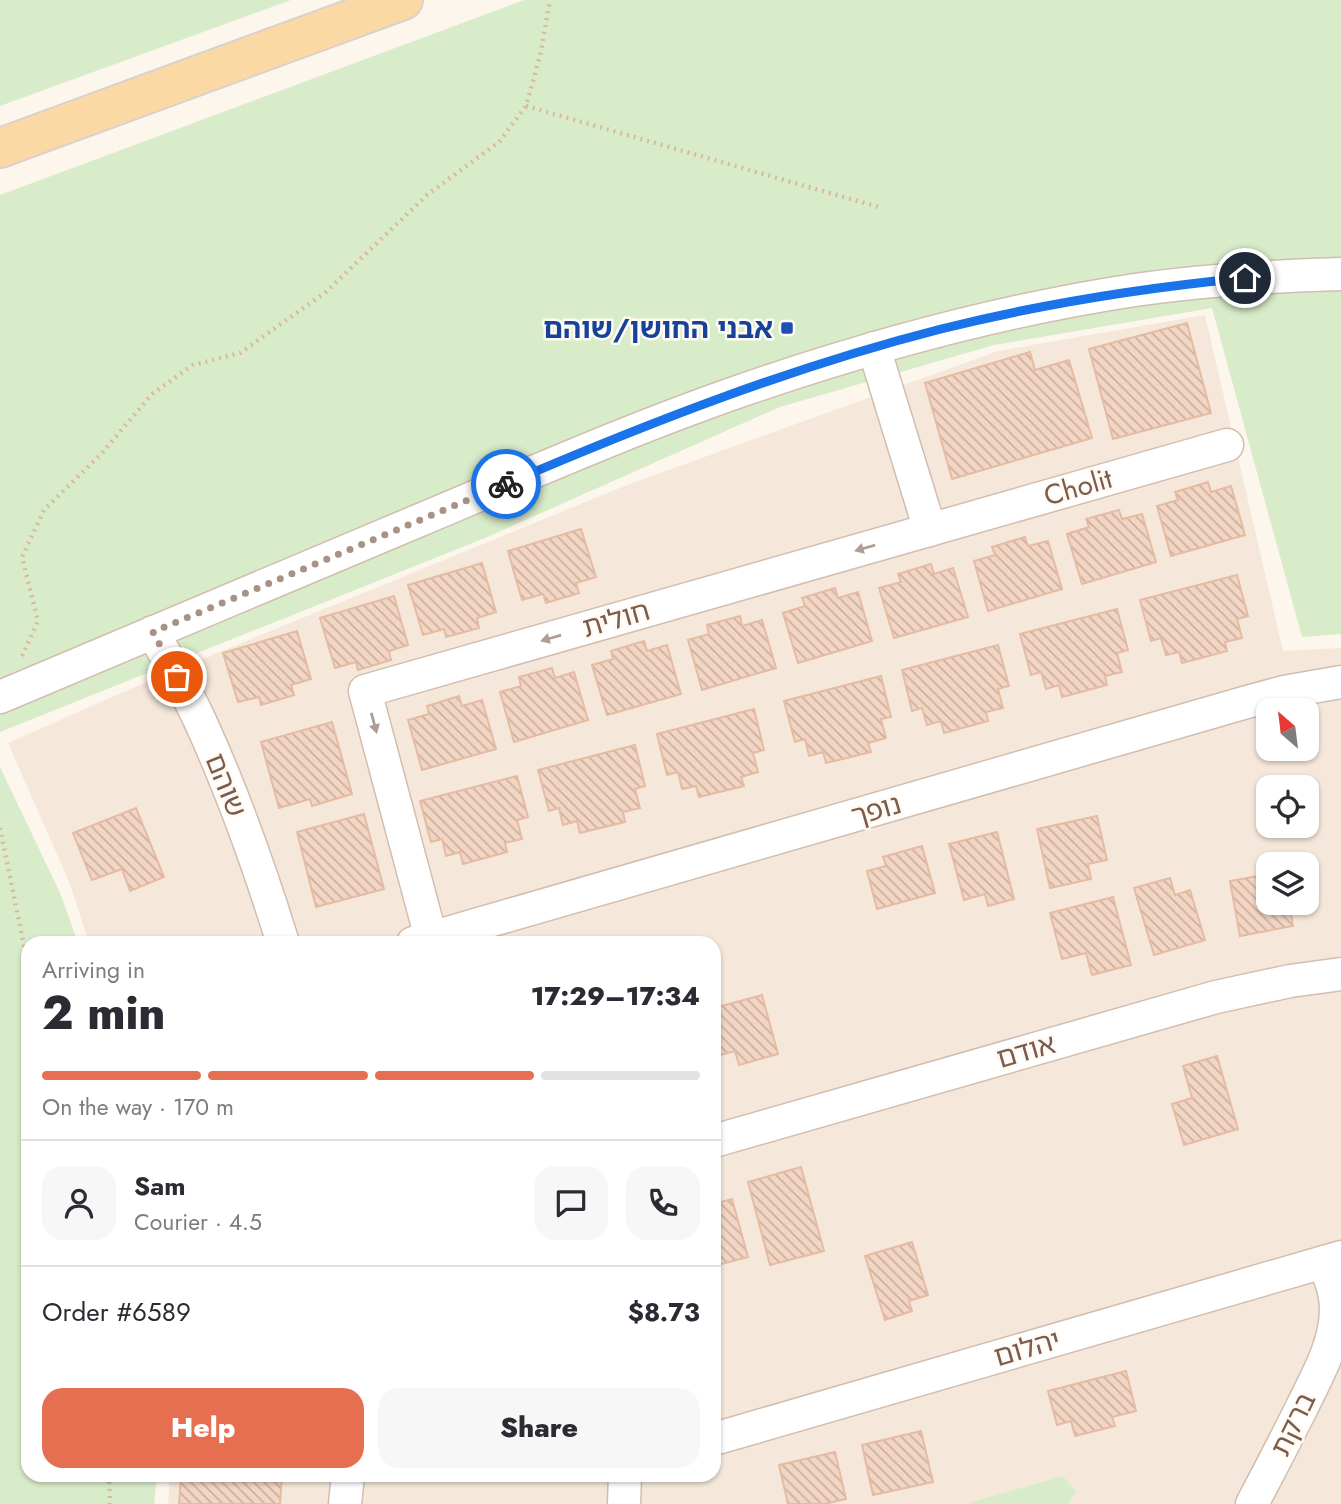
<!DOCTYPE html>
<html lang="en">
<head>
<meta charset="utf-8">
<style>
  :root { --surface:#fff; --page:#f7f7f7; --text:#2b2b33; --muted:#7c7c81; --line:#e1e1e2; --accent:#e76f51 }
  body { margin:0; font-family:Jost,"Noto Sans Hebrew",sans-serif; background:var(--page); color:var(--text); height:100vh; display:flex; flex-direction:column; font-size:26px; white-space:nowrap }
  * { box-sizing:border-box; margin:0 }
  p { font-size:23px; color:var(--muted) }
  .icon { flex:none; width:38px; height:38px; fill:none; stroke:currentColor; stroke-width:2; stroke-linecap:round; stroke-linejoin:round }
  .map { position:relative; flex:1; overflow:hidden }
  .sheet { position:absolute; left:21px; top:936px; width:700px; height:546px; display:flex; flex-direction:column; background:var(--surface); border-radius:21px; box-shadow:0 2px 5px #0004 }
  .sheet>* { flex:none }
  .needle { width:46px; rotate:332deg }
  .fabs { position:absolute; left:1256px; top:698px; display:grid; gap:14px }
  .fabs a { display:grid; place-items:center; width:63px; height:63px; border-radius:14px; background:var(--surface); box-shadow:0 2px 5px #0004; font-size:35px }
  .pin { position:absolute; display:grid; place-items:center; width:60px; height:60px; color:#fff; margin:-30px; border:4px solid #fff; border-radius:50%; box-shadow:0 2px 7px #0007 }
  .courier { position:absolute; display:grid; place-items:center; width:70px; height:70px; margin:-35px; border:5px solid #1a73e8; border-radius:50%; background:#fff; color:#222; box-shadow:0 2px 9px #0007 }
  .summary em { font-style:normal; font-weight:800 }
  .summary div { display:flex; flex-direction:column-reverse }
  .summary { display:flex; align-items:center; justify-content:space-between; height:119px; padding:0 21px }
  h1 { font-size:46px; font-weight:800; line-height:52px }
  .bar { display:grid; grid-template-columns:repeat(4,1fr); gap:10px 7px; align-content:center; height:84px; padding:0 21px }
  .bar i { height:9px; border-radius:5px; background:var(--line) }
  .bar .selected { background:var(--accent) }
  .bar p { grid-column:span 4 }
  .line { display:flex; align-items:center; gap:18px; padding:0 21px; border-top:2px solid var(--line) }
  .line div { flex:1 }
  .round { display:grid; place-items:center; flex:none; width:74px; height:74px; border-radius:21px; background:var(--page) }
  .primary-button { display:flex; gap:14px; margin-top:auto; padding:14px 21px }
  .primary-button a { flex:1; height:80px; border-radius:21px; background:var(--accent); color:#fff; font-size:28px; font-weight:800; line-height:80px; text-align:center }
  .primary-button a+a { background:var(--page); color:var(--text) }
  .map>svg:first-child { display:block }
</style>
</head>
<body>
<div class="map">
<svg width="1341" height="1504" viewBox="0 0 1341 1504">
  <defs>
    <pattern id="building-back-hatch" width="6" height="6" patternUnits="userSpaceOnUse" patternTransform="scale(1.75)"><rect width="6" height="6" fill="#f3d5c3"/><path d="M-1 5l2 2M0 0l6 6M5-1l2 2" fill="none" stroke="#cab0a1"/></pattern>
  </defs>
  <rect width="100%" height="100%" fill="#fdf6ec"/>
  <path fill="#f5e8da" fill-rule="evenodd" d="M1205,315L1283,651L1341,648V1504H168L170,1475H714V943H89L70,884L8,743L146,682L627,485L998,351ZM1269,710H1307V749H1269ZM1269,788H1307V826H1269ZM1269,864H1307V903H1269Z"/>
  <g fill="#d8ecc9">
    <path d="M0,0H291L0,106Z"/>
    <path d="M524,0H1341V634L1302,637L1212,308L994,345L780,407L485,538L0,732V195Z"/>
    <path d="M0,767L61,895L78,943H28V1475H157L154,1504H0Z"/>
    <path d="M1063,1476L1076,1492L1068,1504H965Z"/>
  </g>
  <g fill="url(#building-back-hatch)" stroke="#e6bba3" stroke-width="2">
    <path d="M1187,323L1211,413L1113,439L1089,349Z"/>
    <path d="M1030,352L1035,370L1069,360L1092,438L952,479L925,383Z"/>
    <path d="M1208,482L1211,492L1231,486L1245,535L1171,556L1157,506L1178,500L1175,492Z"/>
    <path d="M1119,510L1122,519L1142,514L1156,562L1082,584L1067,534L1089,527L1086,519Z"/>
    <path d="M581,529L596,577L576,583L579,593L546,603L543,594L522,600L508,551Z"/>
    <path d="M1025,537L1028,546L1048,541L1062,589L988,611L974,561L995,555L992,547Z"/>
    <path d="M482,563L496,612L477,618L479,628L446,637L444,629L423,635L408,585Z"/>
    <path d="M931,564L934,574L953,568L968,617L894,638L879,588L901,582L898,574Z"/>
    <path d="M1237,575L1248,616L1237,619L1242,638L1225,642L1227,651L1182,663L1179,652L1166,655L1161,638L1151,641L1140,600Z"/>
    <path d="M835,588L838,598L858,592L872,641L798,663L783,613L805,606L802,598Z"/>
    <path d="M394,596L408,645L389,651L391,660L358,670L356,662L335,668L320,618Z"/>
    <path d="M1117,609L1128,650L1117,653L1122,672L1105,676L1107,685L1062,697L1059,685L1046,689L1041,672L1031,675L1020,634Z"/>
    <path d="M740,616L742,626L762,620L776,668L702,690L688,640L709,634L707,625Z"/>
    <path d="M297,631L311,679L291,685L294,695L261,705L259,697L238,702L223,653Z"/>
    <path d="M644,641L647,651L667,645L681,694L607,715L592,665L613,659L611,651Z"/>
    <path d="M998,645L1009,686L998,689L1003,708L986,712L988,721L944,733L941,721L927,725L922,708L912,711L902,670Z"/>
    <path d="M552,668L555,678L574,672L588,720L514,742L500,692L521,686L519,677Z"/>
    <path d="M881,676L891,717L881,719L886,738L868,743L871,752L826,763L823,752L809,756L805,739L795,742L784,701Z"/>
    <path d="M459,696L462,706L482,700L496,749L422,770L408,720L429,714L427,706Z"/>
    <path d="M754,709L764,750L753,753L758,772L741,777L744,786L699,797L696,786L682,789L678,772L667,775L657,734Z"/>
    <path d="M332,722L352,794L312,806L310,799L279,808L261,742Z"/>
    <path d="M635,745L645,786L635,789L640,808L623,812L625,822L580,833L577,821L563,825L559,808L549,811L538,770Z"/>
    <path d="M517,776L528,817L517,820L522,839L505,843L507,852L463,864L460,852L446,856L442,839L431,842L420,801Z"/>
    <path d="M136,808L164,877L130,891L122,869L92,880L73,833Z"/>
    <path d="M364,814L384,889L316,907L297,832Z"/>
    <path d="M1097,816L1107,860L1088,864L1091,879L1050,888L1037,829Z"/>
    <path d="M997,832L1014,899L988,906L985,894L964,900L949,844Z"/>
    <path d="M922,846L935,893L877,909L867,871L886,866L883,857Z"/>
    <path d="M1269,874V903H1289L1293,926L1240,936L1230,881Z"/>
    <path d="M1170,878L1175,895L1190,890L1205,940L1154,955L1134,888Z"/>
    <path d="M1113,897L1131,965L1092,975L1086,953L1062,959L1050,913Z"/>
    <path d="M762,995L778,1054L739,1065L735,1051L714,1057V1008Z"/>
    <path d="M1217,1056L1238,1129L1184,1145L1172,1104L1192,1098L1183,1066Z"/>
    <path d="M801,1167L824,1251L770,1265L748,1182Z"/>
    <path d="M732,1199L748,1257L714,1266V1204Z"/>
    <path d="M912,1242L928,1295L909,1301L912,1311L885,1320L865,1256Z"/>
    <path d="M1126,1371L1136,1411L1112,1417L1115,1426L1075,1436L1071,1421L1057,1425L1048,1391Z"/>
    <path d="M921,1431L933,1482L873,1495L862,1445Z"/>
    <path d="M835,1452L846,1499L824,1504H788L779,1465Z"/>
    <path d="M181,1475H282L280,1504H179Z"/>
  </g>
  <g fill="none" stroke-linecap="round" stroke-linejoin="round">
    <g stroke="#d1beb0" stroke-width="35">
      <g id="minor">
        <path d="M874,348L930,530"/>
        <path d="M153,632C169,662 187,692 201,723C233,793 260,869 283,943"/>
        <path d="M0,697C140,638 280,579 420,520C527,475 633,428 743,390C871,346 1002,310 1135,290C1204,280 1272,276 1341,274"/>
        <path d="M431,938L365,691L1227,445"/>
        <path d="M413,943L1247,702L1284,692L1341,682"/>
        <path d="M714,1141L1216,997L1290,981L1341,974"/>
        <path d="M714,1439L1341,1257"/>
        <path d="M345,1504L348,1475"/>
        <path d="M624,1504L625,1475"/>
        <path d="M1252,1504C1269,1472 1286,1439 1302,1407C1317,1376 1336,1344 1336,1309C1336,1292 1330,1278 1324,1262"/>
      </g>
    </g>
    <g stroke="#dad1cd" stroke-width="42">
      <path id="major" d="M0,148L403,0"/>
    </g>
    <g stroke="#d9b8a5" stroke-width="4.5" stroke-dasharray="2 5" stroke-linecap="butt">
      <path d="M526,106L882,208"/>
      <path d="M22,656L38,621L22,557L44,510L102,453L152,394L193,365L240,353L326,292L427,195L499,142L526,106L540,56L550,0"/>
      <path d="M0,828L28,965"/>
      <path d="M109,1475L110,1504"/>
    </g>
    <use href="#minor" stroke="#fff" stroke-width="32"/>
    <use href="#major" stroke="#fbd9a5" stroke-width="38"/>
  </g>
  <defs><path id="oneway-solid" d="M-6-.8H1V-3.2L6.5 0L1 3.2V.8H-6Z" transform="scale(1.75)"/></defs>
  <g fill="#af9d94">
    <use href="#oneway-solid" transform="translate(865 548) rotate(164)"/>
    <use href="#oneway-solid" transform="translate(551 638) rotate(164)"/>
    <use href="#oneway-solid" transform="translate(374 723) rotate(75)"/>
  </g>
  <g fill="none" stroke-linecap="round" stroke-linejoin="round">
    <path stroke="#a89285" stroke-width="7" stroke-dasharray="0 12.6" d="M177,677L153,632L506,484"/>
    <path stroke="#1a73e8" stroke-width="9" d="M506,484C648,423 792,367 941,329C1041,304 1142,288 1245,278"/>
  </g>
  <rect fill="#1a4fb4" stroke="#fffaf3" stroke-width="2.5" x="780" y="321" width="14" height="14" rx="3.5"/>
  <g text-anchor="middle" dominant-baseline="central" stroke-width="5" stroke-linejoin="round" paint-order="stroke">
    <g font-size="28" font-weight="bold" fill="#164399" stroke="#fffaf3" text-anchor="end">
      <text x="773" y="328">אבני החושן/שוהם</text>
    </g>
    <g font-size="28" fill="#7a5c4d" stroke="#fffaf3">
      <text transform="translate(1078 487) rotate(-16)">Cholit</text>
      <text transform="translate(616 619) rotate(-16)">חולית</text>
      <text transform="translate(226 785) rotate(68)">שוהם</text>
      <text transform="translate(876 810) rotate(-16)">נופך</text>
      <text transform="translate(1026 1051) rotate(-16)">אודם</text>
      <text transform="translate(1027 1348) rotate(-16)">יהלום</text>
      <text transform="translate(1293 1424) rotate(-64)">ברקת</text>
    </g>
  </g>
</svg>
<div class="fabs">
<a><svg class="needle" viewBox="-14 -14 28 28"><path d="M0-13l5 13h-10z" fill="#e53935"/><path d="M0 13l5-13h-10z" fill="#7c7c81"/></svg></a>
<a><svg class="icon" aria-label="locate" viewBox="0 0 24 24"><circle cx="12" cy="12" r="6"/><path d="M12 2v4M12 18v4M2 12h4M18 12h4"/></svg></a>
<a><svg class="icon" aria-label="layers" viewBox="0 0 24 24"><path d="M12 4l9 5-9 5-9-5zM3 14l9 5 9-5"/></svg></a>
</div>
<div class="pin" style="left:177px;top:677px;background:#ea580c"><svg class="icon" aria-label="bag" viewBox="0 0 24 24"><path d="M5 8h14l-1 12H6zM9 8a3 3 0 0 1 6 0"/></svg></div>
<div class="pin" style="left:1245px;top:278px;background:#1f2937"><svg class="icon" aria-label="home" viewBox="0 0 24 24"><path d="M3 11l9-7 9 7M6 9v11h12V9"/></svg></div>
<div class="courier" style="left:506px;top:484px"><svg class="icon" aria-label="bike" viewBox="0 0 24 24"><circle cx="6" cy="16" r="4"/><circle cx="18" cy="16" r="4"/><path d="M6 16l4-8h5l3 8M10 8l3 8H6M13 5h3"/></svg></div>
<section class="sheet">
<div class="summary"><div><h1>2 min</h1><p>Arriving in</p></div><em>17:29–17:34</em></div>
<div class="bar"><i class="selected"></i><i class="selected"></i><i class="selected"></i><i></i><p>On the way · 170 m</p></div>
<div class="line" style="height:126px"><a class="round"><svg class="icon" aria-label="person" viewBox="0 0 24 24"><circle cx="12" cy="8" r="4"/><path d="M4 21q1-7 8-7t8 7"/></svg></a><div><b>Sam</b><p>Courier · 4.5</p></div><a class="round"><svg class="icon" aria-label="chat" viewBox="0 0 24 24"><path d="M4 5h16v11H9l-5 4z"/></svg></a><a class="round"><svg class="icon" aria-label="phone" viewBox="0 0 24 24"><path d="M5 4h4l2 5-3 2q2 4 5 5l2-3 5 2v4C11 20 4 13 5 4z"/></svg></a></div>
<div class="line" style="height:91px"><div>Order #6589</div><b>$8.73</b></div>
<div class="primary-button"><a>Help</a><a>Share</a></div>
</section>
</div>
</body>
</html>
